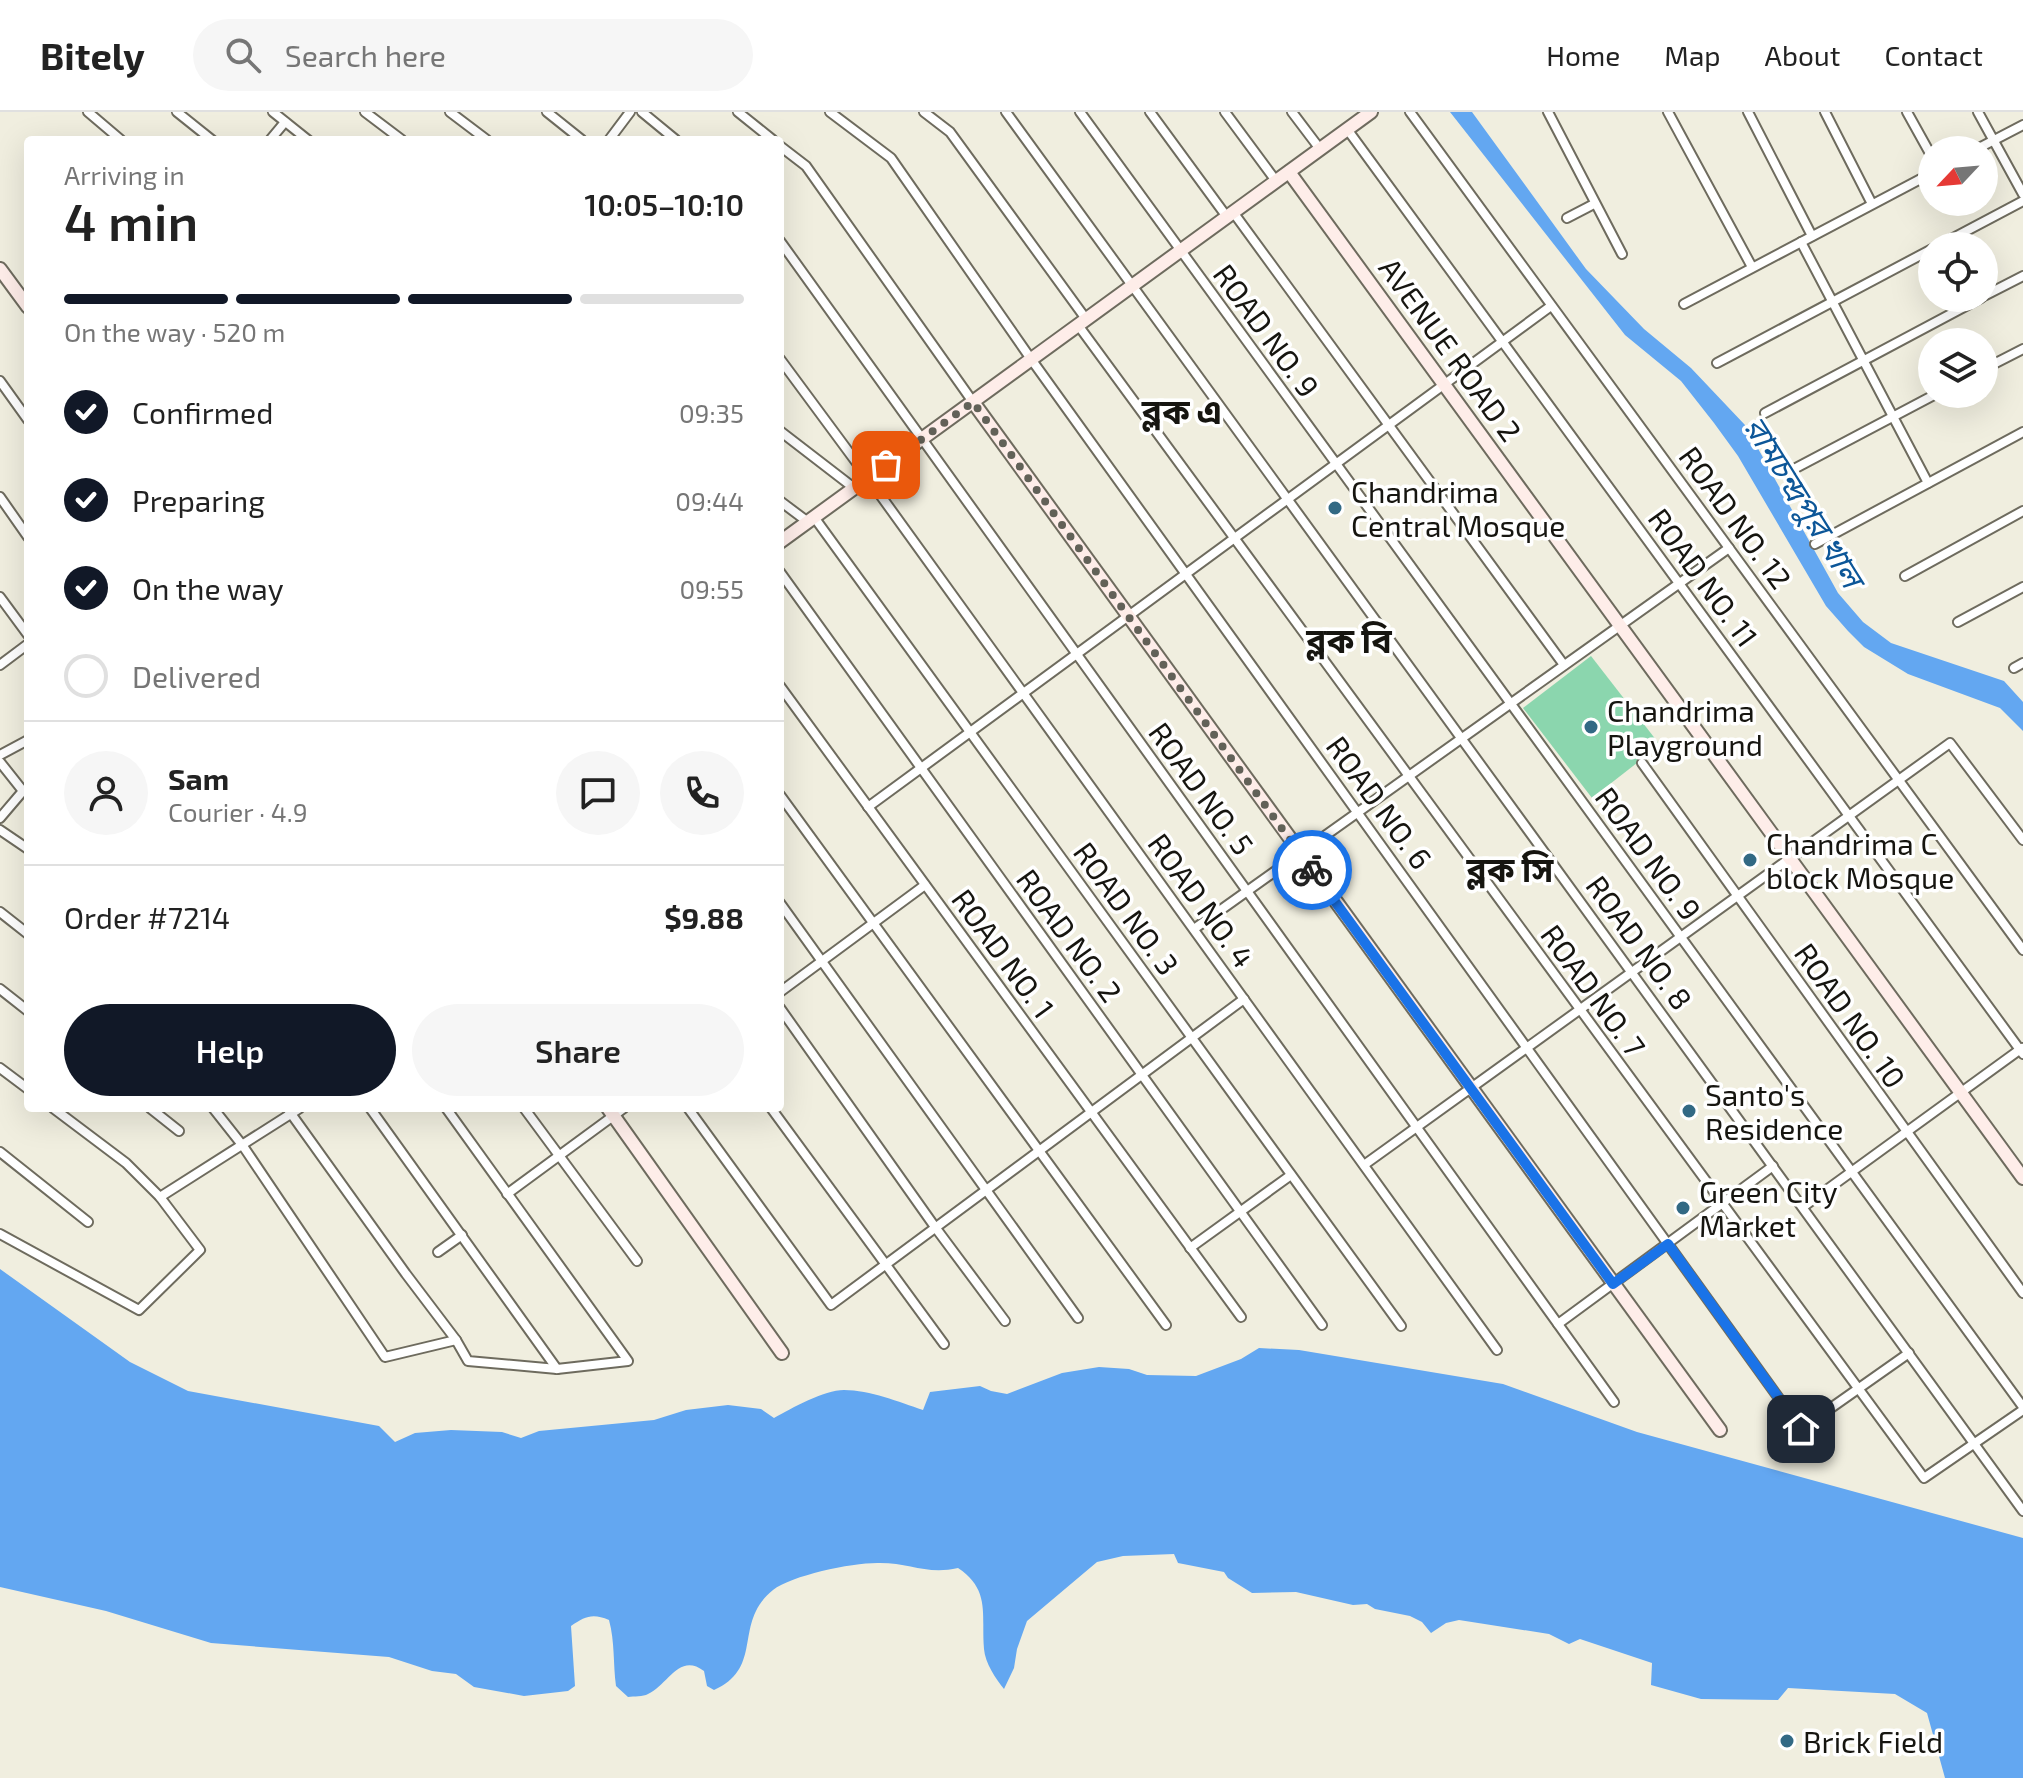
<!DOCTYPE html>
<html lang="en">
<head>
<meta charset="utf-8">
<style>
  :root { --surface:#fff; --page:#f6f6f6; --text:#222; --muted:#767676; --line:#e0e0e0; --accent:#111827 }
  body { margin:0; font-family:"Exo 2","Noto Sans Bengali",sans-serif; background:var(--page); color:var(--text); height:100vh; display:flex; flex-direction:column; font-size:30px; white-space:nowrap }
  * { box-sizing:border-box; margin:0 }
  p { font-size:26px; color:var(--muted) }
  .icon { flex:none; width:44px; height:44px; fill:none; stroke:currentColor; stroke-width:2; stroke-linecap:round; stroke-linejoin:round }
  .map { position:relative; flex:1; overflow:hidden }
  .panel { position:absolute; left:24px; top:24px; width:760px; height:976px; display:flex; flex-direction:column; background:var(--surface); border-radius:8px; box-shadow:0 8px 32px #0002 }
  .panel>* { flex:none }
  .needle { width:52px; rotate:244deg }
  .buttons { position:absolute; left:1918px; top:24px; display:grid; gap:16px }
  .buttons a { display:grid; place-items:center; width:80px; height:80px; border-radius:50%; background:var(--surface); box-shadow:0 8px 32px #0002; font-size:40px }
  .pin { position:absolute; display:grid; place-items:center; width:68px; height:68px; color:#fff; margin:-34px; border-radius:16px; box-shadow:0 4px 12px #0006 }
  .courier { position:absolute; display:grid; place-items:center; width:80px; height:80px; margin:-40px; border:6px solid #1a73e8; border-radius:50%; background:#fff; color:#222; box-shadow:0 2px 10px #0007 }
  .head em { font-style:normal; font-weight:600 }
  .head div { display:flex; flex-direction:column-reverse }
  .head { display:flex; align-items:center; justify-content:space-between; height:136px; padding:0 40px }
  h1 { font-size:52px; font-weight:600; line-height:60px }
  .bar { display:grid; grid-template-columns:repeat(4,1fr); gap:12px 8px; align-content:center; height:96px; padding:0 40px }
  .bar i { height:10px; border-radius:6px; background:var(--line) }
  .bar .current { background:var(--accent) }
  .bar p { grid-column:span 4 }
  .line { display:flex; align-items:center; gap:20px; padding:0 40px; border-top:2px solid var(--line) }
  .line div { flex:1 }
  .round { display:grid; place-items:center; flex:none; width:84px; height:84px; border-radius:42px; background:var(--page) }
  ol { padding:0 40px; list-style:none }
  li { display:flex; align-items:center; gap:24px; height:88px }
  li p { margin-inline-start:auto }
  li .icon { padding:8px; border-radius:50%; background:var(--accent); color:#fff; stroke-width:4 }
  li:last-child { color:var(--muted) }
  li i { width:44px; height:44px; border:4px solid var(--line); border-radius:50% }
  .button { display:flex; gap:16px; margin-top:auto; padding:16px 40px }
  .button a { flex:1; height:92px; border-radius:48px; background:var(--accent); color:#fff; font-size:32px; font-weight:600; line-height:92px; text-align:center }
  .button a+a { background:var(--page); color:var(--text) }
  header { display:flex; align-items:center; gap:48px; box-sizing:border-box; height:112px; padding:0 40px; background:var(--surface); border-bottom:2px solid var(--line) }
  header strong { font-size:38px }
  nav { display:flex; gap:44px; margin-inline-start:auto; font-size:28px }
  .search { width:560px; height:72px; background:var(--page); display:flex; align-items:center; gap:20px; box-sizing:border-box; padding:0 28px; border-radius:44px; color:var(--muted); font-size:30px }
  .map>svg:first-child { display:block }
</style>
</head>
<body>
<header>
<strong>Bitely</strong>
<div class="search"><svg class="icon" aria-label="search" viewBox="0 0 24 24"><circle cx="10" cy="10" r="6"/><path d="M15 15l6 6"/></svg>Search here</div>
<nav><a>Home</a><a>Map</a><a>About</a><a>Contact</a></nav>
</header>
<div class="map">
<svg width="2023" height="1666" viewBox="0 0 2023 1666">
  <rect width="100%" height="100%" fill="#f0eedf"/>
  <path fill="#8bd6ae" d="M1591,544L1660,633L1592,686L1523,596Z"/>
  <g fill="#63a7f1">
    <path d="M1450,0H1472L1586,157L1644,217L1691,256L1745,313L1838,481L1863,510L1891,531L2004,569L2023,590V619L2000,596L1908,562L1864,535L1848,519L1826,494L1738,344L1714,311L1681,269L1625,223Z"/>
    <path d="M0,1157L130,1250L188,1279L379,1314L395,1330L415,1321L451,1318L502,1320L521,1326L539,1319L654,1308L686,1298L728,1293L761,1297L774,1306C792,1296 824,1278 844,1278C870,1278 899,1290 923,1298L930,1280L980,1274L991,1279L1007,1282L1062,1261L1099,1255L1129,1257L1147,1263L1196,1264L1241,1247L1259,1236L1299,1238L1503,1272L1637,1320L2023,1426V1666H1945L1927,1601L1895,1582L1788,1576L1778,1588L1701,1587L1651,1573L1652,1551L1580,1527L1569,1532L1549,1522L1459,1508L1446,1511L1431,1521L1422,1510L1410,1504L1375,1497L1367,1492L1353,1493L1296,1480L1252,1481L1228,1466L1224,1460L1178,1451L1174,1442L1123,1444L1097,1450L1027,1509L1017,1537L1014,1556L1004,1577C996,1567 985,1551 984,1537C981,1503 991,1478 958,1456C927,1463 910,1451 880,1451C855,1450 792,1463 773,1478C732,1511 765,1555 714,1578L707,1574L704,1559C679,1540 668,1573 648,1582C643,1585 634,1584 628,1585L616,1574C613,1552 615,1530 609,1508C593,1501 585,1504 571,1514L575,1574L568,1579L524,1584L474,1575L456,1562L432,1559L389,1545L211,1531L106,1499L0,1475Z"/>
  </g>
  <g fill="none" stroke-linecap="round" stroke-linejoin="round">
    <g stroke="#6e6b5e" stroke-width="12">
      <g id="street">
        <path d="M88,0L121,28"/>
        <path d="M177,0L212,28"/>
        <path d="M273,0L308,28"/>
        <path d="M365,0L402,28"/>
        <path d="M450,0L487,28"/>
        <path d="M547,0L582,28"/>
        <path d="M642,0L676,28"/>
        <path d="M738,0L773,28"/>
        <path d="M830,0L891,46L1031,247L1801,1317L1909,1241"/>
        <path d="M924,0L950,20L1086,207"/>
        <path d="M1006,0L2023,1399"/>
        <path d="M1080,0L2023,1295"/>
        <path d="M1150,0L1227,105"/>
        <path d="M1225,0L1276,69"/>
        <path d="M1292,0L1320,37"/>
        <path d="M1410,0L2023,838"/>
        <path d="M1548,0L1622,142"/>
        <path d="M1668,0L1752,155"/>
        <path d="M1748,0L1812,124"/>
        <path d="M1825,0L1872,92"/>
        <path d="M1907,0L1932,45"/>
        <path d="M1978,0L2023,82"/>
        <path d="M1347,17L2023,942"/>
        <path d="M270,28L285,10"/>
        <path d="M609,28L630,0"/>
        <path d="M780,34L806,54L973,290"/>
        <path d="M1975,38L2023,13"/>
        <path d="M1233,100L1564,553"/>
        <path d="M1567,106L1594,92"/>
        <path d="M780,129L1614,1290"/>
        <path d="M1801,130L1928,371"/>
        <path d="M1938,134L2023,89"/>
        <path d="M1984,184L2023,164"/>
        <path d="M1684,192L1932,61"/>
        <path d="M1078,213L1924,1366L2023,1298"/>
        <path d="M780,247L868,366L1497,1238"/>
        <path d="M1717,251L1932,137"/>
        <path d="M1984,257L2023,237"/>
        <path d="M0,269L28,308"/>
        <path d="M1765,301L1981,186"/>
        <path d="M780,319L854,376"/>
        <path d="M1792,358L1936,282"/>
        <path d="M0,385L28,425"/>
        <path d="M780,389L808,410"/>
        <path d="M814,405L1401,1214"/>
        <path d="M1815,432L2023,320"/>
        <path d="M780,460L1322,1213"/>
        <path d="M1905,464L2023,399"/>
        <path d="M0,485L28,523"/>
        <path d="M1958,510L2023,475"/>
        <path d="M0,553L28,532"/>
        <path d="M2014,556L2023,551"/>
        <path d="M780,574L1241,1205"/>
        <path d="M0,643L28,628"/>
        <path d="M0,650L23,679"/>
        <path d="M1642,651L2023,1181"/>
        <path d="M780,683L1166,1213"/>
        <path d="M868,695L1551,194"/>
        <path d="M0,706L23,679L28,678"/>
        <path d="M0,718L28,737"/>
        <path d="M780,791L1078,1206"/>
        <path d="M0,800L28,822"/>
        <path d="M1194,817L1729,436"/>
        <path d="M0,877L28,899"/>
        <path d="M780,880L925,773"/>
        <path d="M780,896L935,1115L1005,1209"/>
        <path d="M0,956L28,977"/>
        <path d="M150,996L179,1019"/>
        <path d="M213,996L243,1034L385,1245L456,1228"/>
        <path d="M287,996L406,1162L456,1228L468,1249L557,1257L628,1249L446,996"/>
        <path d="M370,996L557,1257"/>
        <path d="M524,996L637,1149"/>
        <path d="M688,996L831,1193L1244,887"/>
        <path d="M771,996L944,1232"/>
        <path d="M0,1040L88,1110"/>
        <path d="M1364,1053L1950,631L2023,728"/>
        <path d="M507,1082L624,996"/>
        <path d="M160,1085L300,996"/>
        <path d="M1803,1095L2022,936"/>
        <path d="M0,1122L139,1198L200,1138L160,1085L126,1051L53,996"/>
        <path d="M1190,1136L1291,1063"/>
        <path d="M438,1140L462,1123"/>
        <path d="M1558,1212L1773,1054"/>
      </g>
    </g>
    <g stroke="#6e6b5e" stroke-width="16">
      <g id="secondary">
        <path d="M1289,60L2023,1066"/>
        <path d="M0,157L28,195"/>
        <path d="M973,290L1720,1318"/>
        <path d="M780,430L1371,0"/>
        <path d="M608,996L782,1241"/>
      </g>
    </g>
    <use href="#street" stroke="#fff" stroke-width="8"/>
    <use href="#secondary" stroke="#feede9" stroke-width="12"/>
  </g>
  <g fill="none" stroke-linecap="round" stroke-linejoin="round">
    <path stroke="#626158" stroke-width="8" stroke-dasharray="0 14.4" d="M886,353L973,290L1312,758"/>
    <path stroke="#1a73e8" stroke-width="10" d="M1312,758L1613,1172L1668,1132L1801,1317"/>
  </g>
  <g fill="#326984" stroke="#fff" stroke-width="3">
    <circle cx="1335" cy="396" r="8"/>
    <circle cx="1591" cy="615" r="8"/>
    <circle cx="1750" cy="748" r="8"/>
    <circle cx="1689" cy="999" r="8"/>
    <circle cx="1683" cy="1096" r="8"/>
    <circle cx="1787" cy="1629" r="8"/>
  </g>
  <g text-anchor="middle" dominant-baseline="central" stroke-width="7" stroke-linejoin="round" paint-order="stroke">
    <g font-size="30" fill="#161510" stroke="#fff">
      <text transform="translate(1267 218) rotate(54)">ROAD NO. 9</text>
      <text transform="translate(1451 237) rotate(54)">AVENUE ROAD 2</text>
      <text transform="translate(1736 405) rotate(54)">ROAD NO. 12</text>
      <text transform="translate(1704 465) rotate(54)">ROAD NO. 11</text>
      <text transform="translate(1202 676) rotate(54)">ROAD NO. 5</text>
      <text transform="translate(1380 690) rotate(54)">ROAD NO. 6</text>
      <text transform="translate(1649 741) rotate(54)">ROAD NO. 9</text>
      <text transform="translate(1202 788) rotate(54)">ROAD NO. 4</text>
      <text transform="translate(1127 796) rotate(54)">ROAD NO. 3</text>
      <text transform="translate(1070 823) rotate(54)">ROAD NO. 2</text>
      <text transform="translate(1640 830) rotate(54)">ROAD NO. 8</text>
      <text transform="translate(1004 841) rotate(54)">ROAD NO. 1</text>
      <text transform="translate(1594 878) rotate(54)">ROAD NO. 7</text>
      <text transform="translate(1851 903) rotate(55)">ROAD NO. 10</text>
    </g>
    <g font-size="30" fill="#161510" stroke="#fff" text-anchor="start">
      <text x="1351" y="379">Chandrima<tspan x="1351" dy="34">Central Mosque</tspan></text>
      <text x="1607" y="598">Chandrima<tspan x="1607" dy="34">Playground</tspan></text>
      <text x="1766" y="731">Chandrima C<tspan x="1766" dy="34">block Mosque</tspan></text>
      <text x="1705" y="982">Santo's<tspan x="1705" dy="34">Residence</tspan></text>
      <text x="1699" y="1079">Green City<tspan x="1699" dy="34">Market</tspan></text>
      <text x="1803" y="1629">Brick Field</text>
    </g>
    <g font-size="32" font-style="italic" fill="#0c5698" stroke="#fff">
      <text transform="translate(1805 389) rotate(58)">রামচন্দ্রপুর খাল</text>
    </g>
    <g font-size="34" font-weight="bold" fill="#161510" stroke="#fff">
      <text x="1182" y="298">ব্লক এ</text>
      <text x="1349" y="527">ব্লক বি</text>
      <text x="1510" y="756">ব্লক সি</text>
    </g>
  </g>
</svg>
<div class="buttons">
<a><svg class="needle" viewBox="-14 -14 28 28"><path d="M0-13l5 13h-10z" fill="#e53935"/><path d="M0 13l5-13h-10z" fill="#767676"/></svg></a>
<a><svg class="icon" aria-label="locate" viewBox="0 0 24 24"><circle cx="12" cy="12" r="6"/><path d="M12 2v4M12 18v4M2 12h4M18 12h4"/></svg></a>
<a><svg class="icon" aria-label="layers" viewBox="0 0 24 24"><path d="M12 4l9 5-9 5-9-5zM3 14l9 5 9-5"/></svg></a>
</div>
<div class="pin" style="left:886px;top:353px;background:#ea580c"><svg class="icon" aria-label="bag" viewBox="0 0 24 24"><path d="M5 8h14l-1 12H6zM9 8a3 3 0 0 1 6 0"/></svg></div>
<div class="pin" style="left:1801px;top:1317px;background:#1f2937"><svg class="icon" aria-label="home" viewBox="0 0 24 24"><path d="M3 11l9-7 9 7M6 9v11h12V9"/></svg></div>
<div class="courier" style="left:1312px;top:758px"><svg class="icon" aria-label="bike" viewBox="0 0 24 24"><circle cx="6" cy="16" r="4"/><circle cx="18" cy="16" r="4"/><path d="M6 16l4-8h5l3 8M10 8l3 8H6M13 5h3"/></svg></div>
<section class="panel">
<div class="head"><div><h1>4 min</h1><p>Arriving in</p></div><em>10:05–10:10</em></div>
<div class="bar"><i class="current"></i><i class="current"></i><i class="current"></i><i></i><p>On the way · 520 m</p></div>
<ol>
<li><svg class="icon" aria-label="check" viewBox="0 0 24 24"><path d="M5 12l5 5 9-10"/></svg>Confirmed<p>09:35</p></li>
<li><svg class="icon" aria-label="check" viewBox="0 0 24 24"><path d="M5 12l5 5 9-10"/></svg>Preparing<p>09:44</p></li>
<li><svg class="icon" aria-label="check" viewBox="0 0 24 24"><path d="M5 12l5 5 9-10"/></svg>On the way<p>09:55</p></li>
<li><i></i>Delivered</li>
</ol>
<div class="line" style="height:144px"><a class="round"><svg class="icon" aria-label="person" viewBox="0 0 24 24"><circle cx="12" cy="8" r="4"/><path d="M4 21q1-7 8-7t8 7"/></svg></a><div><b>Sam</b><p>Courier · 4.9</p></div><a class="round"><svg class="icon" aria-label="chat" viewBox="0 0 24 24"><path d="M4 5h16v11H9l-5 4z"/></svg></a><a class="round"><svg class="icon" aria-label="phone" viewBox="0 0 24 24"><path d="M5 4h4l2 5-3 2q2 4 5 5l2-3 5 2v4C11 20 4 13 5 4z"/></svg></a></div>
<div class="line" style="height:104px"><div>Order #7214</div><b>$9.88</b></div>
<div class="button"><a>Help</a><a>Share</a></div>
</section>
</div>
</body>
</html>
